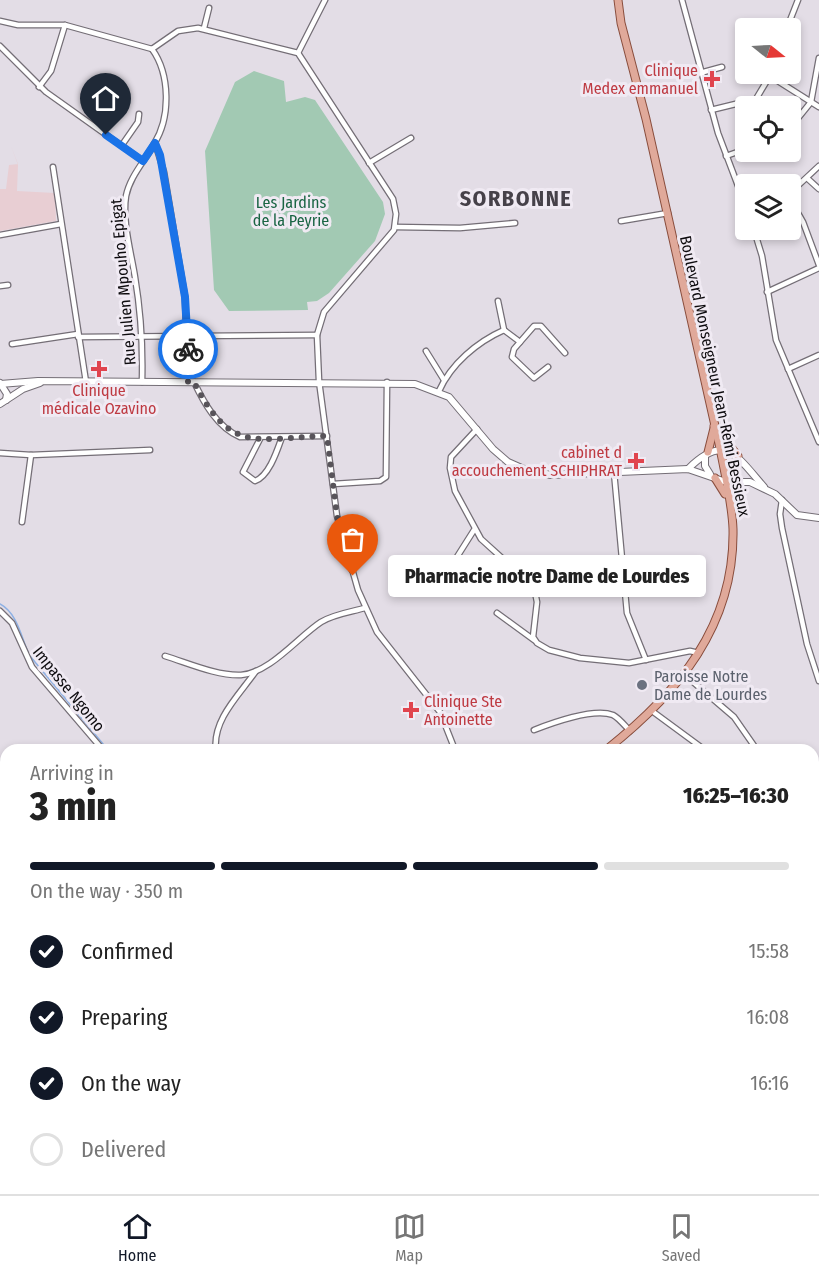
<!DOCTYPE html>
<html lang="en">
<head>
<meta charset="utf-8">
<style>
  :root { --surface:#fff; --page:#f6f6f6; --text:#222; --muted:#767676; --line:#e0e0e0; --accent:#111827 }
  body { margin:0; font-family:"Fira Sans Condensed",sans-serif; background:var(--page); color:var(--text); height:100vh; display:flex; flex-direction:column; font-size:22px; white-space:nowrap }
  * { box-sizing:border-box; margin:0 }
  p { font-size:20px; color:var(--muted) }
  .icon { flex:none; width:33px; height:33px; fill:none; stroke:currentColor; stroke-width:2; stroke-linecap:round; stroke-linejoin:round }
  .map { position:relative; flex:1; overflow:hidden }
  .sheet { position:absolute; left:0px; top:744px; width:819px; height:450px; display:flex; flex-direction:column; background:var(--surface); border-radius:18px 18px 0 0; box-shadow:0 3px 9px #0003 }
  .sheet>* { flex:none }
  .needle { width:39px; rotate:108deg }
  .tools { position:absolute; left:735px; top:18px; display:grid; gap:12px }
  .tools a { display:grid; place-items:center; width:66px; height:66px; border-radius:6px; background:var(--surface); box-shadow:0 3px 9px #0003; font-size:30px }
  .pin { position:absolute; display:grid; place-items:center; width:51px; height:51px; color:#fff; margin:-62px -26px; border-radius:50% 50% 50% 0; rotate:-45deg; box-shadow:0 0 6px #0007 }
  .pin .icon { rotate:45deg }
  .courier { position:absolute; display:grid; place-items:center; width:60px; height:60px; margin:-30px; border:4px solid #1a73e8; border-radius:50%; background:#fff; color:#222; box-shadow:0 2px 8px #0007 }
  .bubble { position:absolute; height:42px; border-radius:6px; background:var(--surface); box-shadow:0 3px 9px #0003; font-size:20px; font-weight:800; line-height:42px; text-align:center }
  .overview em { font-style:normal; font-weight:800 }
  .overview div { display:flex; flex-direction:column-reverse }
  .overview { display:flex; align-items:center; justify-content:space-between; height:102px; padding:0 30px }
  h1 { font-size:39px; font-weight:800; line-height:45px }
  .bar { display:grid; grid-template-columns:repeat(4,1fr); gap:9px 6px; align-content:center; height:72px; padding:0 30px }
  .bar i { height:8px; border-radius:4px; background:var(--line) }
  .bar .active { background:var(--accent) }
  .bar p { grid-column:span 4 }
  ol { padding:0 30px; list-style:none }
  li { display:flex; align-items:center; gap:18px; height:66px }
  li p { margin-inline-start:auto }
  li .icon { padding:6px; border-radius:50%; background:var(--accent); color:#fff; stroke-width:4 }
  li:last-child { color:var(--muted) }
  li i { width:33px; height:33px; border:3px solid var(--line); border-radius:50% }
  .tab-bar { display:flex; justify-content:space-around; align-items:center; height:84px; border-top:2px solid var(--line); background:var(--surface); font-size:16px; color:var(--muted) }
  .tab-bar a { display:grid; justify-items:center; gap:3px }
  .tab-bar .active { color:var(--accent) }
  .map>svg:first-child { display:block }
</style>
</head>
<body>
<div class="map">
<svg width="819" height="1194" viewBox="0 0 819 1194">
  <rect width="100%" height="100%" fill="#e3dde6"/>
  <path fill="#e8ced3" d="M0,145L11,146L18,165L17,191L55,193L56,221L0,231V189H6L9,165L18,164L11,146Z"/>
  <path fill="#a2c9b3" d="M254,71L284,81L286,102L305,97L315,100L383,202L385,214L375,241L329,293L317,301L307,302L308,310L229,311L214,290L205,151L235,82Z"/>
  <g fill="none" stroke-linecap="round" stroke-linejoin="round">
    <g stroke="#8eb1e4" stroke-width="1.5">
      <path d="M0,604C17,613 21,636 28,652"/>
      <path d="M30,656L108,750"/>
    </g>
    <g stroke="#746e76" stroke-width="7">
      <g id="minor">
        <path d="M682,0L718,133L746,207"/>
        <path d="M0,21L18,25H65L152,49"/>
        <path d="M204,28L209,8"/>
        <path d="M787,28L798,0"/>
        <path d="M0,46L46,92L143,161"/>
        <path d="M152,49L178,31L198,28L298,53L393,199L396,214L394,230L324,312L317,335L319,381L337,516L358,590L377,632L440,712L455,750"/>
        <path d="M298,53L325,0"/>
        <path d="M700,73L722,67"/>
        <path d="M770,76L819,107"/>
        <path d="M39,87L51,71L65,25"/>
        <path d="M711,110L756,99L771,74"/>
        <path d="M790,128L811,102L819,58"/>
        <path d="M155,143L164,172L185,297L188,382"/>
        <path d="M122,145L138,122L139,114"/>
        <path d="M726,156L746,149"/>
        <path d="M369,163L411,138"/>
        <path d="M53,167L86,382"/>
        <path d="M808,179L819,189"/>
        <path d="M790,193L819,166"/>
        <path d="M790,199L803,222L819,265"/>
        <path d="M621,221L668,213"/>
        <path d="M395,227L460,228L515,223"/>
        <path d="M754,230L762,256L776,340L819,442"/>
        <path d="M0,235L61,224"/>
        <path d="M0,286L8,285"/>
        <path d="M767,292L819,268"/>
        <path d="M498,301L504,330"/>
        <path d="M504,330L520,342"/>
        <path d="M78,337L317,335"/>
        <path d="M12,344L78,334"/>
        <path d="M426,351L444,380"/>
        <path d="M548,367L534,378L512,357L514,349L534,326H541L565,353"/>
        <path d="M788,369L819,355"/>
        <path d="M142,382C143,346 141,313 135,277C131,252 122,221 126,196C130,176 145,161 154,144C171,117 170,74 152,49"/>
        <path d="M194,382C204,403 217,427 240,437L327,436"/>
        <path d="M439,391C451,364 477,342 504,330"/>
        <path d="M477,429L451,457L450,468L455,491L481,539L534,587L537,602L533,637L537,643L549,650L580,658L629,663L690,651L699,653"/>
        <path d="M260,439L243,472L255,481C269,476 277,451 282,437"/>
        <path d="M0,453L31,455L150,450"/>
        <path d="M614,472L627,613L646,660"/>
        <path d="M333,484L380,481L386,477L387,382"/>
        <path d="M782,500L780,514L782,528L807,644L819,681"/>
        <path d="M22,522L31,455"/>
        <path d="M443,579L474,530"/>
        <path d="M0,611L12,623L32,667L103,750"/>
        <path d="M497,613L534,640"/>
        <path d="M165,656C188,663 217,676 241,675C270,673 298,637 321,622C334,614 351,612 365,608"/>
        <path d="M685,675L734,717L757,750"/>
        <path d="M652,711L705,750"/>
        <path d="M534,730C552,723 594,708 613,715C619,718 625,726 630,731"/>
        <path d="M216,750C212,720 240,694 256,671"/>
        <path d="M813,808L819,800"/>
        <path d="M813,853L819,862"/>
        <path d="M0,855L6,854"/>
        <path d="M0,894L6,893"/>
        <path d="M0,931L6,928"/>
        <path d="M0,1165L6,1154"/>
        <path d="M708,1188L715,1194"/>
        <path d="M810,1188L818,1194"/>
        <path d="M336,1194L337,1188"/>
      </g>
    </g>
    <g stroke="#746e76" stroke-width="8">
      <path id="tertiary" d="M0,976L6,985"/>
    </g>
    <g stroke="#746e76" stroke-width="8">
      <g id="secondary">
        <path d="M0,383L7,394L6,400"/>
        <path d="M0,384L38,381L415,384L449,397L493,449L508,462L526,470L551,475L688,469L726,482H750L775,494L797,515L819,518"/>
        <path d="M0,404L23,389L40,383"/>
        <path d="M705,456V466L710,474"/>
        <path d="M688,469C725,432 737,456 764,487"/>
        <path d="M0,814L6,842"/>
        <path d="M0,972L6,973"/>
      </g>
    </g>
    <g stroke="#894d3d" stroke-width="9">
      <g id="primary">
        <path d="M714,426L738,456"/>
        <path d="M708,452L714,428"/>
        <path d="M715,478L725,494"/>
        <path d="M734,505L735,489L738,482"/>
        <path d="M606,750C678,693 735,626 733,529C732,502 725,475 720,448L646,119L621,23L618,0"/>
      </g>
    </g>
    <g stroke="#894d3d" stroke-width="9">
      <g id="trunk">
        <path d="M358,1188L359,1194"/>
        <path d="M363,1188V1194"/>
      </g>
    </g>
    <use href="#minor" stroke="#fff" stroke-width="4.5"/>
    <use href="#tertiary" stroke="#fff" stroke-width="5"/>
    <use href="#secondary" stroke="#fff" stroke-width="6"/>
    <use href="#primary" stroke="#e0a99a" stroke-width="7"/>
    <use href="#trunk" stroke="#d68c78" stroke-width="7"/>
  </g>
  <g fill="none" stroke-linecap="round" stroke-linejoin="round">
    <path stroke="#58545a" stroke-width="6" stroke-dasharray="0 10.8" d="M188,349V382H194C231,455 255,438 327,436L337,516L353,576"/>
    <path stroke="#1a73e8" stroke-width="8" d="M106,135L143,161L155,143L160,155L185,297L188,349"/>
  </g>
  <g fill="#e0444e" stroke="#f0eaf3" stroke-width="2">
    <path d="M709 70h6v6h6v6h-6v6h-6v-6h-6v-6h6z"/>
    <path d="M96 360h6v6h6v6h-6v6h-6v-6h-6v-6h6z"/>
    <path d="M633 452h6v6h6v6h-6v6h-6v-6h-6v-6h6z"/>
    <path d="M408 701h6v6h6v6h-6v6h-6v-6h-6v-6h6z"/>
  </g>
  <circle fill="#6b7280" stroke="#f0eaf3" stroke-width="2" cx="642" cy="685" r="6"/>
  <g text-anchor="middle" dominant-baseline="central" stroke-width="6" stroke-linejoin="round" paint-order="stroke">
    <g font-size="16" fill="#be3a42" stroke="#f0eaf3" text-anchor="end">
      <text x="698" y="70">Clinique<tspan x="698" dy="18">Medex emmanuel</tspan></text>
      <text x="99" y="390" text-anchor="middle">Clinique<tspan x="99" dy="18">médicale Ozavino</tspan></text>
      <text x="622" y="452">cabinet d<tspan x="622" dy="18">accouchement SCHIPHRAT</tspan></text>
      <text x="424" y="701" text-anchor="start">Clinique Ste<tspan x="424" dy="18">Antoinette</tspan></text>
    </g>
    <g font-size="16" fill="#1a6544" stroke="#f0eaf3">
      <text x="291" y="202">Les Jardins<tspan x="291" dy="18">de la Peyrie</tspan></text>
    </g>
    <g font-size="16" fill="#0d0b0e" stroke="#f0eaf3">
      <text transform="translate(123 282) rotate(-95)">Rue Julien Mpouho Epigat</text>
      <text transform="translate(715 376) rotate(78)">Boulevard Monseigneur Jean-Rémi Bessieux</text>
      <text transform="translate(69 689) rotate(51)">Impasse Ngomo</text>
    </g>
    <g font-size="16" fill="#5b616d" stroke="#f0eaf3" text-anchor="start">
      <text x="654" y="676">Paroisse Notre<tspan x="654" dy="18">Dame de Lourdes</tspan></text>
    </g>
    <g font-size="22" font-weight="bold" letter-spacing="1.5" fill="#464149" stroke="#f0eaf3">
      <text x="516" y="198">SORBONNE</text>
    </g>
  </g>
</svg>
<div class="tools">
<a><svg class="needle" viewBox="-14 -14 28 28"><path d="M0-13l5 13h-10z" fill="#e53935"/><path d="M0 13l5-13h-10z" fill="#767676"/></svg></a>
<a><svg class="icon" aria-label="locate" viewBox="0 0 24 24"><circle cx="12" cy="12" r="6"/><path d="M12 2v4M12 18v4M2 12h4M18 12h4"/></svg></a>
<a><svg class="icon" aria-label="layers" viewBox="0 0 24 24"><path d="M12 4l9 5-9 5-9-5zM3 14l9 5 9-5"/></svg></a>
</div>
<div class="pin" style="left:353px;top:576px;background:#ea580c"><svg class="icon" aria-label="bag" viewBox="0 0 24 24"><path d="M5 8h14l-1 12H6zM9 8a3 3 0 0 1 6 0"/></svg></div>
<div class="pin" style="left:106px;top:135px;background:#1f2937"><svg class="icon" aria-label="home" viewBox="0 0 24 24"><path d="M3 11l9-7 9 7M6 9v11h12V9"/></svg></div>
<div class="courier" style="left:188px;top:349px"><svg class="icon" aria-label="bike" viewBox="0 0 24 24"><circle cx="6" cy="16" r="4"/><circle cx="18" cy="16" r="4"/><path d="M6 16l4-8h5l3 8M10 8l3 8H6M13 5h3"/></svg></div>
<div class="bubble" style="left:388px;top:555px;width:318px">Pharmacie notre Dame de Lourdes</div>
<section class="sheet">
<div class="overview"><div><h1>3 min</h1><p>Arriving in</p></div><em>16:25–16:30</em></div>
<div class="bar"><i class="active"></i><i class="active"></i><i class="active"></i><i></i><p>On the way · 350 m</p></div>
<ol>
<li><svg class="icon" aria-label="check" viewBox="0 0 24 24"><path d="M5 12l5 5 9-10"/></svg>Confirmed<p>15:58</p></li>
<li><svg class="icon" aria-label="check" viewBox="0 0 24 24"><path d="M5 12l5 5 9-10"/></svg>Preparing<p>16:08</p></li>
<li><svg class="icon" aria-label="check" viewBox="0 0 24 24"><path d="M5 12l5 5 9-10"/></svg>On the way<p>16:16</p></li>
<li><i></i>Delivered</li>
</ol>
</section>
</div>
<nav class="tab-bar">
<a class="active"><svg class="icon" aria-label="home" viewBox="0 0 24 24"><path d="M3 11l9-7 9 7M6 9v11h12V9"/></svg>Home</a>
<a><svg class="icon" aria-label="map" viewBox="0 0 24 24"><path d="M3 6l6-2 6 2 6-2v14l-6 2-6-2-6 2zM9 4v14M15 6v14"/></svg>Map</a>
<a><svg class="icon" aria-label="saved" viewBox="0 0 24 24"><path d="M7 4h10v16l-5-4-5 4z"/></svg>Saved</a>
</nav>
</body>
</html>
